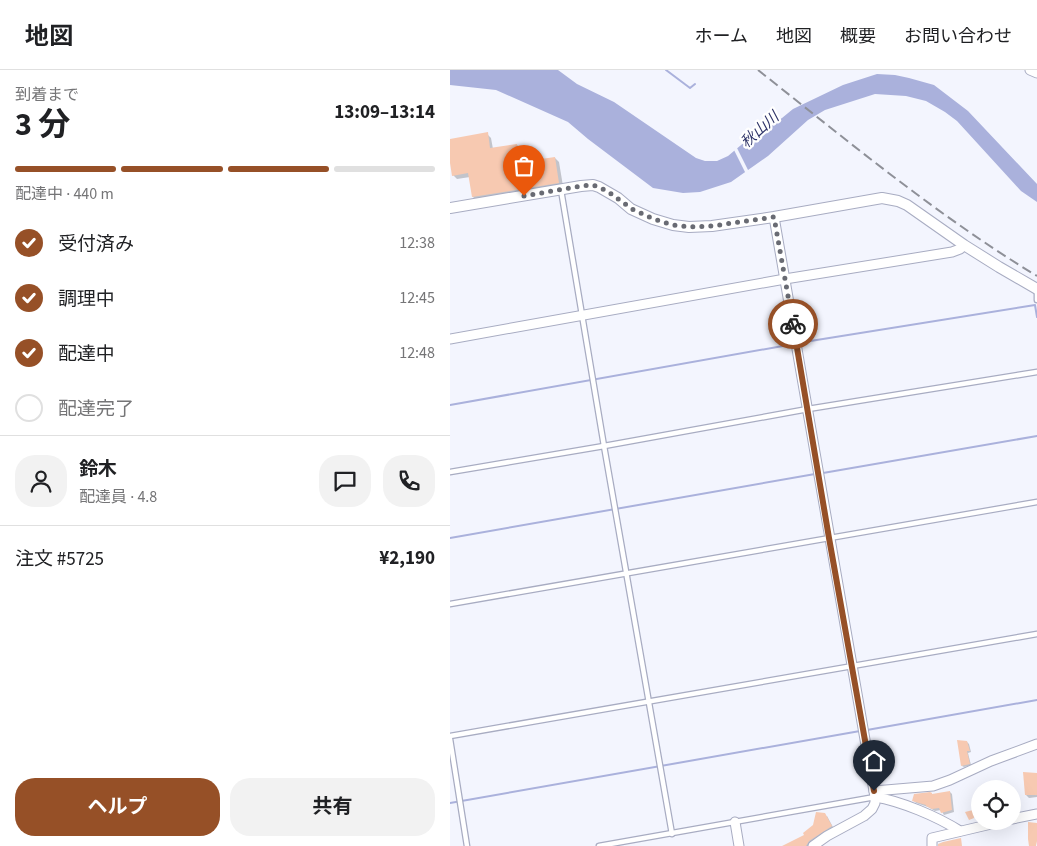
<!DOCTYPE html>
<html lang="ja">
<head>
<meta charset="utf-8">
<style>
  :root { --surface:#fff; --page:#f2f2f2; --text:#202124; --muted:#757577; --line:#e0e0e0; --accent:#965027 }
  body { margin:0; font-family:"Source Sans 3","Noto Sans JP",sans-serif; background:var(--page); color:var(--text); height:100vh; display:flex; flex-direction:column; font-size:19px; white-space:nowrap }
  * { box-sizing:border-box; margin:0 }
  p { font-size:16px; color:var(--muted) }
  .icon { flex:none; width:28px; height:28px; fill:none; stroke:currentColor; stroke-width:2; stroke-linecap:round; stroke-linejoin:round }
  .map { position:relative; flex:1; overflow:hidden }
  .side { display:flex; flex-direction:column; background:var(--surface); width:450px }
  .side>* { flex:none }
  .buttons { position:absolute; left:521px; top:710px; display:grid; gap:10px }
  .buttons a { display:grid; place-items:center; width:50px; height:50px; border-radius:50%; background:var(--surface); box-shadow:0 5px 20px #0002; font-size:25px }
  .pin { position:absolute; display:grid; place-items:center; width:42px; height:42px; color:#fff; margin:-51px -21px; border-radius:50% 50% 50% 0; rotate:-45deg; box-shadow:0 0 5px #0007 }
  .pin .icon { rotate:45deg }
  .courier { position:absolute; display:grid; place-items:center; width:50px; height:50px; margin:-25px; border:4px solid #965027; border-radius:50%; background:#fff; color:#222; box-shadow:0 1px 6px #0007 }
  .headline em { font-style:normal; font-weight:700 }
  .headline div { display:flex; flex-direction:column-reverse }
  .headline { display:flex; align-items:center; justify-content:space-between; height:85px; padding:0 15px }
  h1 { font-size:32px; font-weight:700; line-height:38px }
  .bar { display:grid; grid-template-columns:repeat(4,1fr); gap:8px 5px; align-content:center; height:60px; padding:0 15px }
  .bar i { height:6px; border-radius:4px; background:var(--line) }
  .bar .on { background:var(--accent) }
  .bar p { grid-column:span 4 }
  .line { display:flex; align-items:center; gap:12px; padding:0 15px; border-top:1px solid var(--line) }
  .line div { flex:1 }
  .round { display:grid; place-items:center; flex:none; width:52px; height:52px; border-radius:20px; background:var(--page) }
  ol { padding:0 15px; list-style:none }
  li { display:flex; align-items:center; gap:15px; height:55px }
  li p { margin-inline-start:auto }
  li .icon { padding:5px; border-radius:50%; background:var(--accent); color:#fff; stroke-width:4 }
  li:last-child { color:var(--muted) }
  li i { width:28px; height:28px; border:2px solid var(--line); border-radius:50% }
  .button { display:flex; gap:10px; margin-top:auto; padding:10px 15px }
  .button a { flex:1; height:58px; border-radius:20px; background:var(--accent); color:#fff; font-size:20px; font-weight:700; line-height:58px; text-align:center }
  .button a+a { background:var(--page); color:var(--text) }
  header { display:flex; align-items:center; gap:30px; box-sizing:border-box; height:70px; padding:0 25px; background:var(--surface); border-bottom:1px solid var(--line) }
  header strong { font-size:24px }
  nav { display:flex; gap:28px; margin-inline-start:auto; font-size:18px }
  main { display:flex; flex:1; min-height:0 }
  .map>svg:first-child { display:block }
</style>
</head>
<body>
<header>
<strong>地図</strong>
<nav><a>ホーム</a><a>地図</a><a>概要</a><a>お問い合わせ</a></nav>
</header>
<main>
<section class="side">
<div class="headline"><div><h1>3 分</h1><p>到着まで</p></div><em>13:09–13:14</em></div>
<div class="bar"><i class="on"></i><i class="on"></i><i class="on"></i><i></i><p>配達中 · 440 m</p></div>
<ol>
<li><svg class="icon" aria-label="check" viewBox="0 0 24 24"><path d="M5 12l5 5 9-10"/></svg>受付済み<p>12:38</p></li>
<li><svg class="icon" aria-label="check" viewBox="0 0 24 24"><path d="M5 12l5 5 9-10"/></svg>調理中<p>12:45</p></li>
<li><svg class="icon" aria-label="check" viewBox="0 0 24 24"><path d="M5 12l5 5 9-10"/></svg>配達中<p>12:48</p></li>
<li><i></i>配達完了</li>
</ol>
<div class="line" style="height:90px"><a class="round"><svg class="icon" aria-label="person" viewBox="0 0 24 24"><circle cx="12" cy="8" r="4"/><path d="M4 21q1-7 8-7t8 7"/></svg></a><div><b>鈴木</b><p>配達員 · 4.8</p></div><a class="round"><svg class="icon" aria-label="chat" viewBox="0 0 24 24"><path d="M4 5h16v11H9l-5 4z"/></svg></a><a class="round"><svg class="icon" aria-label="phone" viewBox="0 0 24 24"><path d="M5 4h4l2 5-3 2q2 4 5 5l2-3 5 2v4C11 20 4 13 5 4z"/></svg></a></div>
<div class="line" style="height:65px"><div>注文 #5725</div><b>¥2,190</b></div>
<div class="button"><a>ヘルプ</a><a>共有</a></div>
</section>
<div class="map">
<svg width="587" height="776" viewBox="0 0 587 776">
  <rect width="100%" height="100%" fill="#f3f5fe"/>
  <path fill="#aab1dc" d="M0,0H108L127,14L164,32L246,88L255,91H267L278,86L303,65L332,48L343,39L393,15L427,4L445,5L459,8L484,15L518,41L587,114V132L571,121L507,51L495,42L476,31L456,26L425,24L375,40L358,50L318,86L281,112L250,122L233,123L203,118L138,69L118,52L46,20L0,15Z"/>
  <path fill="#f3f5fe" d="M286,76L299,102L296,104L283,78Z"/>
  <g fill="#0003">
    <path d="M37,64L41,68L43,79L67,75L71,79L73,93L105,88L109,92L113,116L27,131L23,127L20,107L7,109L3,105L0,85V70Z"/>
    <path d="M517,672L519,674L521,682L518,683L521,695L514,697L512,696Z"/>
    <path d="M587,704V727L579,728L576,725Z"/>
    <path d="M500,722L502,724L504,742L494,745L491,740L485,741L478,737L466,733L464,731Z"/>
    <path d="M377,746L384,759L359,776H349L364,756Z"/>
  </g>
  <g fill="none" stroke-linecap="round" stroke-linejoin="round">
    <g stroke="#aab1dc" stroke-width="2">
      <path d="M216,0L240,18L245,14"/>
      <path d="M348,273L585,235L587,247"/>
      <path d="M0,335L344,274"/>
      <path d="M373,403L587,366"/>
      <path d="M0,468L365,404"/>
      <path d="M417,660L587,630"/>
      <path d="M0,733L410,661"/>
    </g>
  </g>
  <g fill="#f7c9b1">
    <path d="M38,62L40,78L67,74L70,92L105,87L109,113L22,127L18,103L2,106L0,93V69Z"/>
    <path d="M507,670L517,671L520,681H517L520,694L511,696Z"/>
    <path d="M573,702L587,703V725H575Z"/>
    <path d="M500,721L502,740L491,743L489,738L482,739L476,736V735L462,731L464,724L480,722L482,723V724Z"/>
    <path d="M523,740L524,748L519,750L515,742Z"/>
    <path d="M366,742L375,743L382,756L359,771L356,776H332L354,765L353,763L363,755Z"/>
    <path d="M578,752L587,753V771L586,776H579L578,769Z"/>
    <path d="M511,768L512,776H488V774L493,772Z"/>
  </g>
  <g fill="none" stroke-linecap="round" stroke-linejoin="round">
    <g stroke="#a8acc2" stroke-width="7">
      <g id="service">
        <path d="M111,120L154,376L222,764"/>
        <path d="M587,223V230"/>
        <path d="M0,402L154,376L358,339L587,302"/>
        <path d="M0,534L587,432"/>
        <path d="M0,666L587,564"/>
        <path d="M0,669L17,776"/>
        <path d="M149,776L425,727"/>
      </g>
    </g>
    <g stroke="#a8acc2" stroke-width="11">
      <g id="minor">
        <path d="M580,0L587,3"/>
        <path d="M324,147L425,727V733L422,739L414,746L377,766L363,776"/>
        <path d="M0,269L335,209L502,182L510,179L514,175"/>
        <path d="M424,721L483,716L500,710L541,691L587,674"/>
        <path d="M425,727C451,731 488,747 510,761"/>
        <path d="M562,749L587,744"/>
        <path d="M285,752L289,776"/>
        <path d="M482,776V768L554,751"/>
      </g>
    </g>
    <g stroke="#a8acc2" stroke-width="12">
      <path id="tertiary" d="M0,138L131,116L143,115L149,117L168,128L181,139L203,149L223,155L239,157L262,156L324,147L432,128L448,131L457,135L514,175L549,197L587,219"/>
    </g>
    <use href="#service" stroke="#fff" stroke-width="4.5"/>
    <use href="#minor" stroke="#fff" stroke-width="9"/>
    <use href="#tertiary" stroke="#fff" stroke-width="10"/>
    <path stroke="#8e9098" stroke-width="2" stroke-dasharray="10 5" stroke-linecap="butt" d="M308,0C399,72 488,146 587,206"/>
  </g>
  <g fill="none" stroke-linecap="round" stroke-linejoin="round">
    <path stroke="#696b73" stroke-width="5" stroke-dasharray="0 9" d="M74,126L131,116L143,115L157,121L182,139L204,149L223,155L239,157L262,156L324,147L343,254"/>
    <path stroke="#965027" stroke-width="6" d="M343,254L379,468L424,721"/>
  </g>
  <g text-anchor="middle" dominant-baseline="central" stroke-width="4.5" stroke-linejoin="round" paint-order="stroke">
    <g font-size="15" font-style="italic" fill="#2e3368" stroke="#fff">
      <text transform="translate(310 60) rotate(-42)">秋山川</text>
    </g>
  </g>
</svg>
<div class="buttons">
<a><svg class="icon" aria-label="locate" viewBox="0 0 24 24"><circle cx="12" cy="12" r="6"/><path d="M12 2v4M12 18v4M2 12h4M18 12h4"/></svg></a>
</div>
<div class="pin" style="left:74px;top:126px;background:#ea580c"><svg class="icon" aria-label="bag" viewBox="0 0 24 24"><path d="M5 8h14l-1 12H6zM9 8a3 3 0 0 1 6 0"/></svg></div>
<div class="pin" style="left:424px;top:721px;background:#1f2937"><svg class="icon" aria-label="home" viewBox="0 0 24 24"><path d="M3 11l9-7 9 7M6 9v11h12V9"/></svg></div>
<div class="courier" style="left:343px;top:254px"><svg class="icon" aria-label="bike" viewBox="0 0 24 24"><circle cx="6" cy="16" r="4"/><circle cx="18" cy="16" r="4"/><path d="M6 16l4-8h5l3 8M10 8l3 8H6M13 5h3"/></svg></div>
</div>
</main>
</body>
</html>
